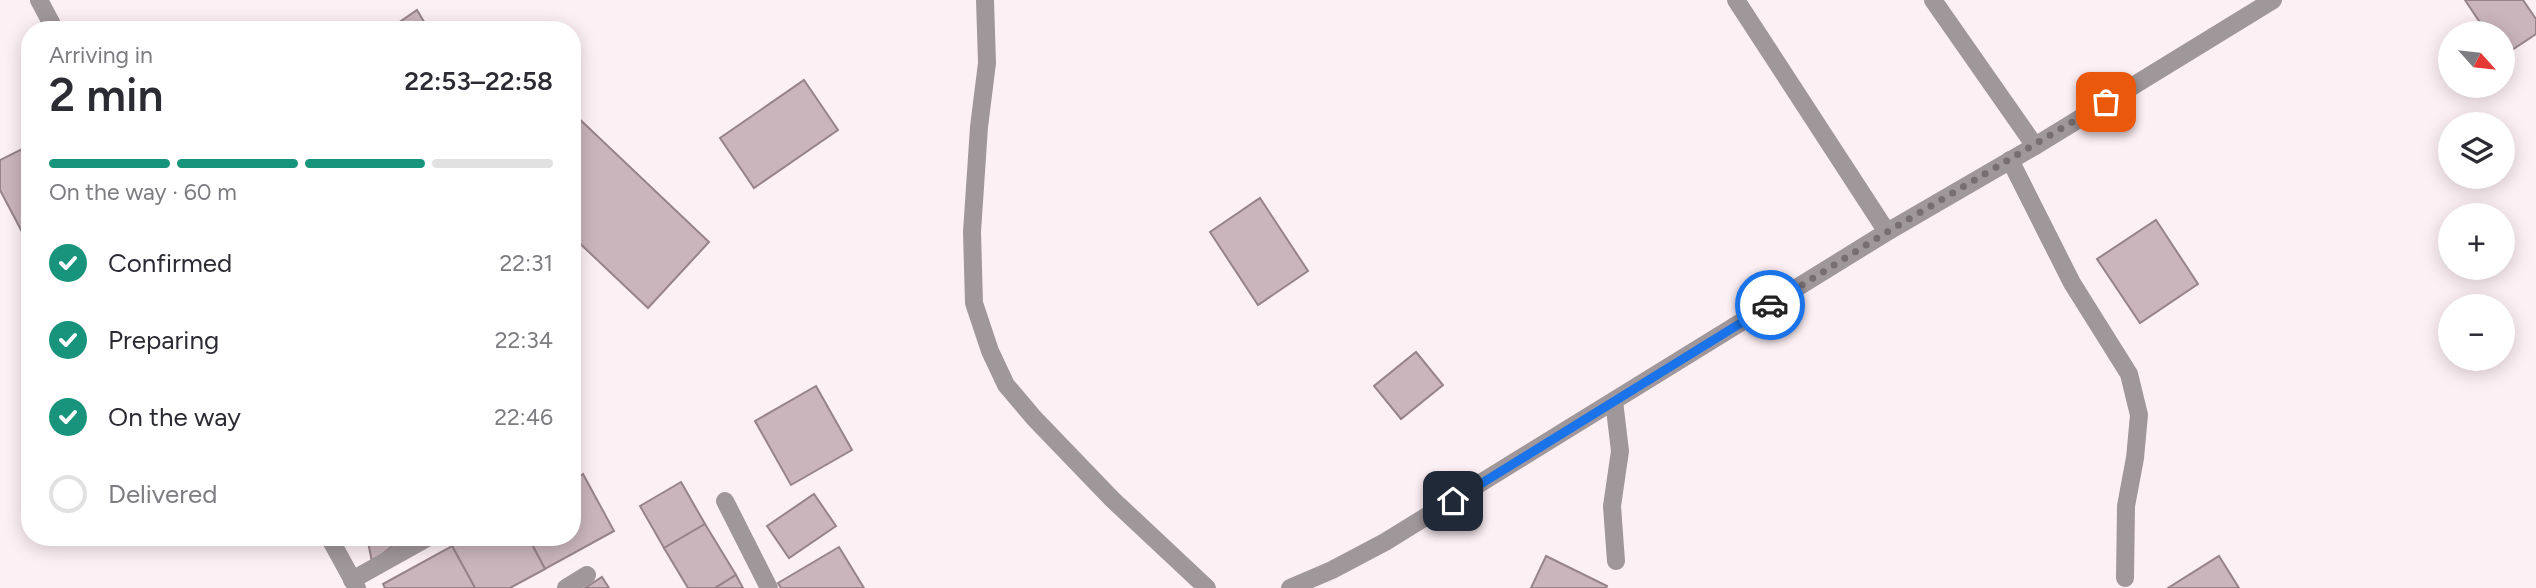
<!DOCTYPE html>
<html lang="en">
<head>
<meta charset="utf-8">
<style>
  :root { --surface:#fff; --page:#f2f2f3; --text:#2b2b33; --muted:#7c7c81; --line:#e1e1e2; --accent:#17947b }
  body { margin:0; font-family:Figtree,sans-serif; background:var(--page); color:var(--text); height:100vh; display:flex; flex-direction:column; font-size:26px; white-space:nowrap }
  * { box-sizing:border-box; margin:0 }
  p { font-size:23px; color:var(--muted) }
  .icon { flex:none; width:38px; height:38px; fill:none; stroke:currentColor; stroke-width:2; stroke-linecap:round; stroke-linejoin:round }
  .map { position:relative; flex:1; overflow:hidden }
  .sheet { position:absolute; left:21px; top:21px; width:560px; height:525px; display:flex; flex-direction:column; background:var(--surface); border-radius:28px; box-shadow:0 4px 18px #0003 }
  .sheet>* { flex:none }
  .needle { width:46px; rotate:117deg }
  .controls { position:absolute; left:2438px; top:21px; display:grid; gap:14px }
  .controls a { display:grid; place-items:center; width:77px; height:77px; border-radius:50%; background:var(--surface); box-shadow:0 4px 18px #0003; font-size:35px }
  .pin { position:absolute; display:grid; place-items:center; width:60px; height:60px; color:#fff; margin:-30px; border-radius:14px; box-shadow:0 4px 10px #0006 }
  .courier { position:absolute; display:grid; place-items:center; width:70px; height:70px; margin:-35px; border:5px solid #1a73e8; border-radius:50%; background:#fff; color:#222; box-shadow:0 2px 9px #0007 }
  .headline em { font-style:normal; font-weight:600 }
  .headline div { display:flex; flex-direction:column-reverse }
  .headline { display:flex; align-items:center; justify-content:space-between; height:119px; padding:0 28px }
  h1 { font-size:46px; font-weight:600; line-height:52px }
  .bar { display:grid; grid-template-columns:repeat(4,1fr); gap:10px 7px; align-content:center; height:84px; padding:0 28px }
  .bar i { height:9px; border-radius:5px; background:var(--line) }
  .bar .selected { background:var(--accent) }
  .bar p { grid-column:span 4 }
  ol { padding:0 28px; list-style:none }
  li { display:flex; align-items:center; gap:21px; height:77px }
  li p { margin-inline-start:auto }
  li .icon { padding:7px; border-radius:50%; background:var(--accent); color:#fff; stroke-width:4 }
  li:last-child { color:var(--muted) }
  li i { width:38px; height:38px; border:4px solid var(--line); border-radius:50% }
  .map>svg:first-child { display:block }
</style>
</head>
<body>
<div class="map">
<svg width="2536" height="588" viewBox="0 0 2536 588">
  <rect width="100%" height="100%" fill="#fdf0f5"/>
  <g fill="#cab5bc" stroke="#97838a" stroke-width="2">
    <path d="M2465,0H2523L2536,19V34L2503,56L2502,33H2487Z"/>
    <path d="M417,10L429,30H388Z"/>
    <path d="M804,80L838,130L754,188L720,138Z"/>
    <path d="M572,112L709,242L648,308L572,236Z"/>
    <path d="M30,145V247L0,190V160Z"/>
    <path d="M1260,198L1308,271L1258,305L1210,232Z"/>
    <path d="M2156,220L2198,284L2140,323L2097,259Z"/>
    <path d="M1416,352L1443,385L1401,419L1374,386Z"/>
    <path d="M816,386L852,450L791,485L755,421Z"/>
    <path d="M583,474L614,531L545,569L528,537H572V480Z"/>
    <path d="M681,482L705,524L664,548L640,506Z"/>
    <path d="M814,494L836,526L789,558L767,526Z"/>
    <path d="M705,524L736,575L715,588H688L664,548Z"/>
    <path d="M367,537H404L372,562Z"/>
    <path d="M467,537H528L545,569L510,588H475L452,546Z"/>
    <path d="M452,546L475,588H385L383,584Z"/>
    <path d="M839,547L864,588H781L778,583Z"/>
    <path d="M1546,556L1607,586L1606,588H1531Z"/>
    <path d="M2219,556L2239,588H2168Z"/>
    <path d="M736,575L743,588H715Z"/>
    <path d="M602,577L609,588H585Z"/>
  </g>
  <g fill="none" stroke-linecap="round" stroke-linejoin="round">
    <g stroke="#a0979a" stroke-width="18">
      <path d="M1933,0L2035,146"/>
      <path d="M1614,401L1620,451L1612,506L1616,561"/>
    </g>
    <g stroke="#a0979a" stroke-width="18">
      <path d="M39,0L55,30"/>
      <path d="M985,0L987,63L979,127L972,232L974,303L990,351L1006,385L1034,418L1112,499L1207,588"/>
      <path d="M1736,0L1887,232"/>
      <path d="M2010,160L2072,283L2129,374L2139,415L2135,458L2126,506L2125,578"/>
      <path d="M725,501L769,588"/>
      <path d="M329,537L357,588"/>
      <path d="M352,580L429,537"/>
      <path d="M566,588L587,575"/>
      <path d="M1290,588L1332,570L1385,542L1887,232L2035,146L2273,0"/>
    </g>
  </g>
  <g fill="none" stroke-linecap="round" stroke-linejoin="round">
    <path stroke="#786e72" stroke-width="7" stroke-dasharray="0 12.6" d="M1770,305L1887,232L2106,102"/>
    <path stroke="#1a73e8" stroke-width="9" d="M1453,501L1770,305"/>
  </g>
</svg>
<div class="controls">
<a><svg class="needle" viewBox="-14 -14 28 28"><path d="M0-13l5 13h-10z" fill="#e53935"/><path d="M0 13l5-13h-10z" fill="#7c7c81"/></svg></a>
<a><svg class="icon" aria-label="layers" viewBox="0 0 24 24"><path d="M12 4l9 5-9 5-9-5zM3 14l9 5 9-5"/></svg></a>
<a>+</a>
<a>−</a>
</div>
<div class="pin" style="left:2106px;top:102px;background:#ea580c"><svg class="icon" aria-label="bag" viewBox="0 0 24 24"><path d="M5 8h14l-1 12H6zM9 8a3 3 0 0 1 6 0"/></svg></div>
<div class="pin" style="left:1453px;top:501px;background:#1f2937"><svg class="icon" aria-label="home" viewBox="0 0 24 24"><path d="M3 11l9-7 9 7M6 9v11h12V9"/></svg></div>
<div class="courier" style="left:1770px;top:305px"><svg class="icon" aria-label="car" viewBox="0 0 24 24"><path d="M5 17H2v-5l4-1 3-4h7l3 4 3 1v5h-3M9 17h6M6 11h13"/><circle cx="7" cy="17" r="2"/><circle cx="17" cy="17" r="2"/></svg></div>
<section class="sheet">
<div class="headline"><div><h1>2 min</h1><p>Arriving in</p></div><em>22:53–22:58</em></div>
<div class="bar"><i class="selected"></i><i class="selected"></i><i class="selected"></i><i></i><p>On the way · 60 m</p></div>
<ol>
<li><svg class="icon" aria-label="check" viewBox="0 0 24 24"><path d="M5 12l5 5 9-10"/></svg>Confirmed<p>22:31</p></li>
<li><svg class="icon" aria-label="check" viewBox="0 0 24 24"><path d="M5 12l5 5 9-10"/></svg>Preparing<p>22:34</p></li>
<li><svg class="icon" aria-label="check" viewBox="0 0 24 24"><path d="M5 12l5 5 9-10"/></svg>On the way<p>22:46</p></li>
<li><i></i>Delivered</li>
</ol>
</section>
</div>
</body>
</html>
